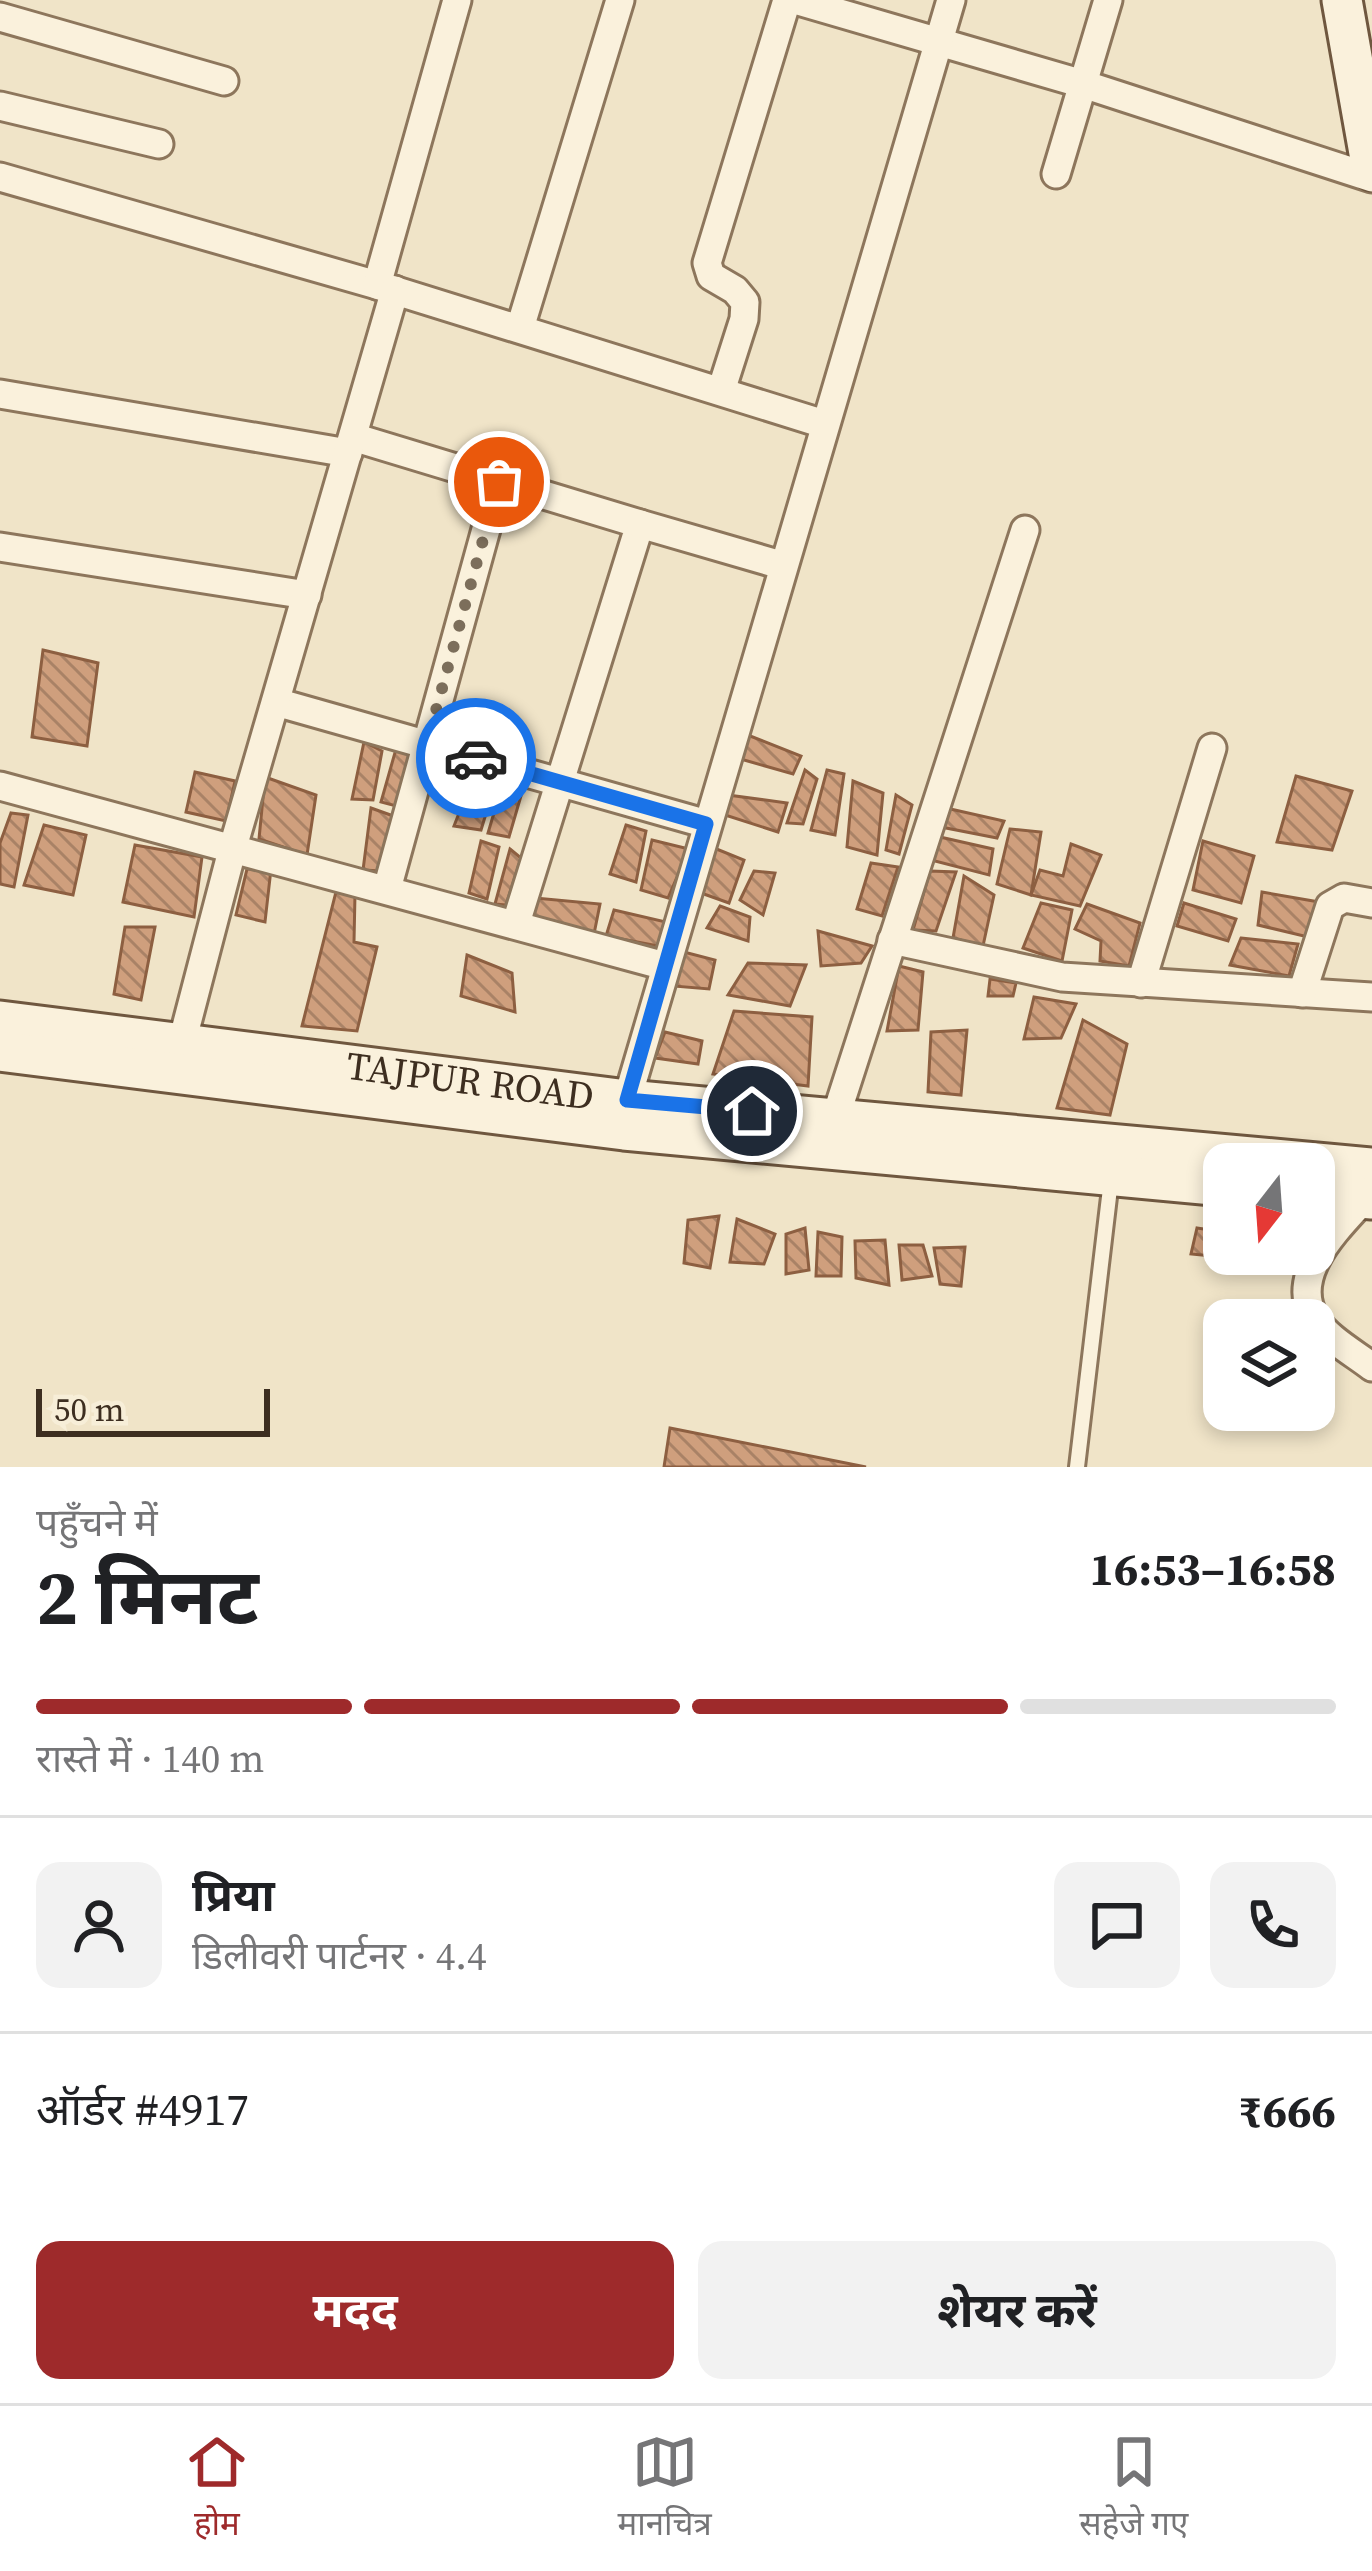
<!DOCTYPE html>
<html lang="hi">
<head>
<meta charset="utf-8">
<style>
  :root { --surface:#fff; --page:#f2f2f2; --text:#202124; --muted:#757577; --line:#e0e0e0; --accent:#9e2a2b }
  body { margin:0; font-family:"Source Serif 4","Noto Sans Devanagari",serif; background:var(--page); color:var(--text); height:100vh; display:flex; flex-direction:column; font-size:45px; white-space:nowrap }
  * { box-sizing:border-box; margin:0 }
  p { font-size:39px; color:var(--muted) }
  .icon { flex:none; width:66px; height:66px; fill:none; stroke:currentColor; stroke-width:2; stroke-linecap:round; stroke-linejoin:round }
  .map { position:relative; height:1467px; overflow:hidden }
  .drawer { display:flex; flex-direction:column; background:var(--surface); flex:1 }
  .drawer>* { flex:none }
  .needle { width:78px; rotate:197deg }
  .controls { position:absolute; left:1203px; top:1143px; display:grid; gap:24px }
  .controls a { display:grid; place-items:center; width:132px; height:132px; border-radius:24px; background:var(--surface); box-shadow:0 6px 18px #0003; font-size:60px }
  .scale { position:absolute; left:36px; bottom:30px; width:234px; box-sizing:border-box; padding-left:12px; border:6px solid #3d2e20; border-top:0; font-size:33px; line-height:42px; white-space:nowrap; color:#3d2e20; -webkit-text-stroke:9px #f7eed8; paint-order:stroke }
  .pin { position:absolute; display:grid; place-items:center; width:102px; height:102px; color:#fff; margin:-51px; border:6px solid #fff; border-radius:50%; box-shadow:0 3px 12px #0007 }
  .courier { position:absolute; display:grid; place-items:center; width:120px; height:120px; margin:-60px; border:9px solid #1a73e8; border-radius:50%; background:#fff; color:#222; box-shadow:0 3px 15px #0007 }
  .headline em { font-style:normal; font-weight:700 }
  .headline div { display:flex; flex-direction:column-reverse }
  .headline { display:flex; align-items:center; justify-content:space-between; height:204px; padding:0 36px }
  h1 { font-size:78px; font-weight:700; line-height:90px }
  .bar { display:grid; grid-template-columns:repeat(4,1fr); gap:18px 12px; align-content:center; height:144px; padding:0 36px }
  .bar i { height:15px; border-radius:9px; background:var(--line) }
  .bar .on { background:var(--accent) }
  .bar p { grid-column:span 4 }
  .line { display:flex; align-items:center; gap:30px; padding:0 36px; border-top:3px solid var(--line) }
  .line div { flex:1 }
  .round { display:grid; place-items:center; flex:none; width:126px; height:126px; border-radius:24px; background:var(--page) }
  .button { display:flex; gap:24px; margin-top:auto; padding:24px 36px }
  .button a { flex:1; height:138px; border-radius:24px; background:var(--accent); color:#fff; font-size:48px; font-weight:700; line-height:138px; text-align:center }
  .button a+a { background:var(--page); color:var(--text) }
  .tabs { display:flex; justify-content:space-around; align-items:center; height:168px; border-top:3px solid var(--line); background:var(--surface); font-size:33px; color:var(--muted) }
  .tabs a { display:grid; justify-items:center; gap:6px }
  .tabs .on { color:var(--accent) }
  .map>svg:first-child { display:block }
</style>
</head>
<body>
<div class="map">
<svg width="1372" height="1467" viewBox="0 0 1372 1467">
  <defs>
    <pattern id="building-back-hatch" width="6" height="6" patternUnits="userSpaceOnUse" patternTransform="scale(3)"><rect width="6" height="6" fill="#cf9f7d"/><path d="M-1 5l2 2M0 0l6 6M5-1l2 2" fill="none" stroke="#a98266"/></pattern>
  </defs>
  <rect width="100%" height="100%" fill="#f0e4c8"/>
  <g fill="url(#building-back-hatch)" stroke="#8d5f41" stroke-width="3">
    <path d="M43,650L98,663L87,746L32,737Z"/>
    <path d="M745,734L801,756L793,774L737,758Z"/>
    <path d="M364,742L382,751L373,800L352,799Z"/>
    <path d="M396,749L415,757L400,807L381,802Z"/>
    <path d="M476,770L496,781L481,830L454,826Z"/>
    <path d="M805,770L817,779L803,824L787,823Z"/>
    <path d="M827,770L844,774L835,835L811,830Z"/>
    <path d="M195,772L235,781L226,821L186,812Z"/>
    <path d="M1296,776L1352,791L1332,850L1277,842Z"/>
    <path d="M265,777L316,795L307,855L259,839Z"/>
    <path d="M504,779L523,789L509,837L488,833Z"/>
    <path d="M853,781L883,793L877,855L847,847Z"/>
    <path d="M728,795L787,803L778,832L722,814Z"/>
    <path d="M896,795L912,805L899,854L886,850Z"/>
    <path d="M371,808L399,818L381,871L363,870Z"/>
    <path d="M946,808L1004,821L997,838L941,827Z"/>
    <path d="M11,813L28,815L14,887L0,884V843Z"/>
    <path d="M44,825L86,835L73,895L24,885Z"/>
    <path d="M626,825L646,831L636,882L610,874Z"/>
    <path d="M1010,829L1041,832L1031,895L997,884Z"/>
    <path d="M940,837L993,849L989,875L931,860Z"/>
    <path d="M652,840L689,849L668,898L641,890Z"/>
    <path d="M481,841L499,847L487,899L469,893Z"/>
    <path d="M1203,841L1254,856L1241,903L1193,890Z"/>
    <path d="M1071,844L1101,855L1080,906L1031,895L1040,870L1063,876Z"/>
    <path d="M135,845L202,857L194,917L123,902Z"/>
    <path d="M714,848L744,860L729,903L701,893Z"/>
    <path d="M510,849L521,858L506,905L495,904Z"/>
    <path d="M871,863L898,867L882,916L857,909Z"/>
    <path d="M247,869H271L265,922L236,915Z"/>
    <path d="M754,871L775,873L763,915L740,900Z"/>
    <path d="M930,871L956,872L936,931L913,930Z"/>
    <path d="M964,876L994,895L983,946L953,938Z"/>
    <path d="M337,888L355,894L354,942L377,947L357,1031L302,1026Z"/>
    <path d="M1262,892L1319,902L1308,937L1258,925Z"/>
    <path d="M535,898L600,904L594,934L531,917Z"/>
    <path d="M1041,903L1072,910L1062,961L1023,948Z"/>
    <path d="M1184,903L1236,919L1228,941L1177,926Z"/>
    <path d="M1087,904L1140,923L1129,966L1100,961L1101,941L1075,929Z"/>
    <path d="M720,906L750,917L748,941L707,928Z"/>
    <path d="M614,910L666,922L658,946L606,936Z"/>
    <path d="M125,927H155L141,1000L114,994Z"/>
    <path d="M818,931L872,946L861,963L821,966Z"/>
    <path d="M1241,938L1298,944L1289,976L1230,965Z"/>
    <path d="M680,951L715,960L709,989L673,986Z"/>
    <path d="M467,955L512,973L515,1012L461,996Z"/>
    <path d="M748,963L806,965L790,1006L728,995Z"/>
    <path d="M899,966L923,972L918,1030L887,1031Z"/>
    <path d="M990,979L1016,983L1013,996H988Z"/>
    <path d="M1034,997L1076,1004L1061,1038L1024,1039Z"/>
    <path d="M734,1011L812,1017L808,1086L713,1074Z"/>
    <path d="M1083,1020L1127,1044L1110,1115L1057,1108Z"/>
    <path d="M967,1030L961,1095L928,1092L931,1032Z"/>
    <path d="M665,1032L702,1041L698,1064L655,1058Z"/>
    <path d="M719,1216L710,1268L684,1263L688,1220Z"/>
    <path d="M737,1219L775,1234L764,1264L730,1262Z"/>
    <path d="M805,1228L809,1270L786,1274V1234Z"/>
    <path d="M1197,1228L1224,1232V1254H1243V1259L1191,1254Z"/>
    <path d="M818,1232L842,1237L841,1276H816Z"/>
    <path d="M885,1240L889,1285L856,1278L855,1241Z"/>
    <path d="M899,1245H923L932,1276L902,1280Z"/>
    <path d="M965,1247L961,1286L940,1284L934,1248Z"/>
    <path d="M670,1428L866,1467H664Z"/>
  </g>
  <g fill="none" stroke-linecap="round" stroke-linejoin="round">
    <g stroke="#8d765c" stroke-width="20">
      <path id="lane" d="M1077,1467L1111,1180"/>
    </g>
    <g stroke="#8d765c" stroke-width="33">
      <g id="street">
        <path d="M795,0L1083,84L1372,178"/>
        <path d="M0,17L224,81"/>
        <path d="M0,106L159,144"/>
        <path d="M1056,174L1108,0"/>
        <path d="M0,177L377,285L824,424"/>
        <path d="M377,285L457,0"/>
        <path d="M520,328L620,0"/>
        <path d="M721,391L744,319L745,302L735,290L711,276L707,263L787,0"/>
        <path d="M0,394L348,453"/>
        <path d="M353,437L640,524L516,923"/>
        <path d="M640,524L781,565"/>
        <path d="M0,547L307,595"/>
        <path d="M276,702L707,824"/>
        <path d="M0,786L665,966"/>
        <path d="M387,889L499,482"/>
        <path d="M892,940L1062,977L1372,997"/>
        <path d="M1141,983L1212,748"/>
        <path d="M1302,993L1330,906L1344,898L1372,903"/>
        <path d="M181,1046L233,847L395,290"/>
        <path d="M627,1100L951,0"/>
        <path d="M835,1119L1025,530"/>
        <path d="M1365,1198C1339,1227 1287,1275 1315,1319C1328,1339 1354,1353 1372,1367"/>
      </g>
    </g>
    <g stroke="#6f573f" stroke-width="45">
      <g id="secondary">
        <path d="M1342,0L1372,170"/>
        <path id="s1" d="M0,1021L627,1100L1372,1168"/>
        <path d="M0,1051L624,1130L1224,1186"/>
        <path d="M1314,1194L1372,1199"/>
      </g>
    </g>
    <use href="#lane" stroke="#faf1dc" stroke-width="14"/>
    <use href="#street" stroke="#faf1dc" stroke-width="27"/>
    <use href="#secondary" stroke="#faf1dc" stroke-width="39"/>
  </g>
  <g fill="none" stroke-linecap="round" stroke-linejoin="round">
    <path stroke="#7c6e5b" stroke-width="12" stroke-dasharray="0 21.6" d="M476,758L427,743L499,482"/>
    <path stroke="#1a73e8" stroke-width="15" d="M476,758L706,824L627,1100L752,1111"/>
  </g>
  <g text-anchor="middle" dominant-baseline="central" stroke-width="12" stroke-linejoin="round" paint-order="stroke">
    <g font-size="39" fill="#3d2e20" stroke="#f7eed8">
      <text stroke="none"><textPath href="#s1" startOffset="474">TAJPUR ROAD</textPath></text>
    </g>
  </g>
</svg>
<div class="controls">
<a><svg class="needle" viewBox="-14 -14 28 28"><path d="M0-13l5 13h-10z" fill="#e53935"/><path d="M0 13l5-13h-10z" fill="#757577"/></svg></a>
<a><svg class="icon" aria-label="layers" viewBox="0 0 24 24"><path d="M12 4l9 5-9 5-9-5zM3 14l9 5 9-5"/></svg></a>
</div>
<div class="scale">50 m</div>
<div class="pin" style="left:499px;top:482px;background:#ea580c"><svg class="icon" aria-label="bag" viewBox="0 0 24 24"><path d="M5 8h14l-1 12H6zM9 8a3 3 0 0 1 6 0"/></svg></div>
<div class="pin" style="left:752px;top:1111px;background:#1f2937"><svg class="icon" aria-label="home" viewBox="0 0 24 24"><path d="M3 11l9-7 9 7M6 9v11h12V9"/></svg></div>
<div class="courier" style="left:476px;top:758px"><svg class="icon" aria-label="car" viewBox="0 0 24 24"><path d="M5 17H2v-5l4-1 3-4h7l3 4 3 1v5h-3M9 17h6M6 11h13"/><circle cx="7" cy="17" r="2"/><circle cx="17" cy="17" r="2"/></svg></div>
</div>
<section class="drawer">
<div class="headline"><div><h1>2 मिनट</h1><p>पहुँचने में</p></div><em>16:53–16:58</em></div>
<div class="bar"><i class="on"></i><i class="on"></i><i class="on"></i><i></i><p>रास्ते में · 140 m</p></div>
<div class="line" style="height:216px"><a class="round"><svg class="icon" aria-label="person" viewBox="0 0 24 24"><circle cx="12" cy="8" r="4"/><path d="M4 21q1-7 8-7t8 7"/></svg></a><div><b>प्रिया</b><p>डिलीवरी पार्टनर · 4.4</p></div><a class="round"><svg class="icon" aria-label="chat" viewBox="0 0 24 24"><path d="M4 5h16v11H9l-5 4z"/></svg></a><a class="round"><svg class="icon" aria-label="phone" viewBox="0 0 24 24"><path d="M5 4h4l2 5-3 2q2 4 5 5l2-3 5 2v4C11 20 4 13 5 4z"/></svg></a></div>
<div class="line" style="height:156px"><div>ऑर्डर #4917</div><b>₹666</b></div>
<div class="button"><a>मदद</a><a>शेयर करें</a></div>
</section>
<nav class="tabs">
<a class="on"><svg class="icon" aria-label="home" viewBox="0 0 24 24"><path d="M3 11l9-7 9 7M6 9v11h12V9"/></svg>होम</a>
<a><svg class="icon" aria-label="map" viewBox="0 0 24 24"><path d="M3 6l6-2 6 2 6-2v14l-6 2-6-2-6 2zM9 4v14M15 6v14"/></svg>मानचित्र</a>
<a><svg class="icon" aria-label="saved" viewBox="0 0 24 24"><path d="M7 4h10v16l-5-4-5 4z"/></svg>सहेजे गए</a>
</nav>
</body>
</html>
